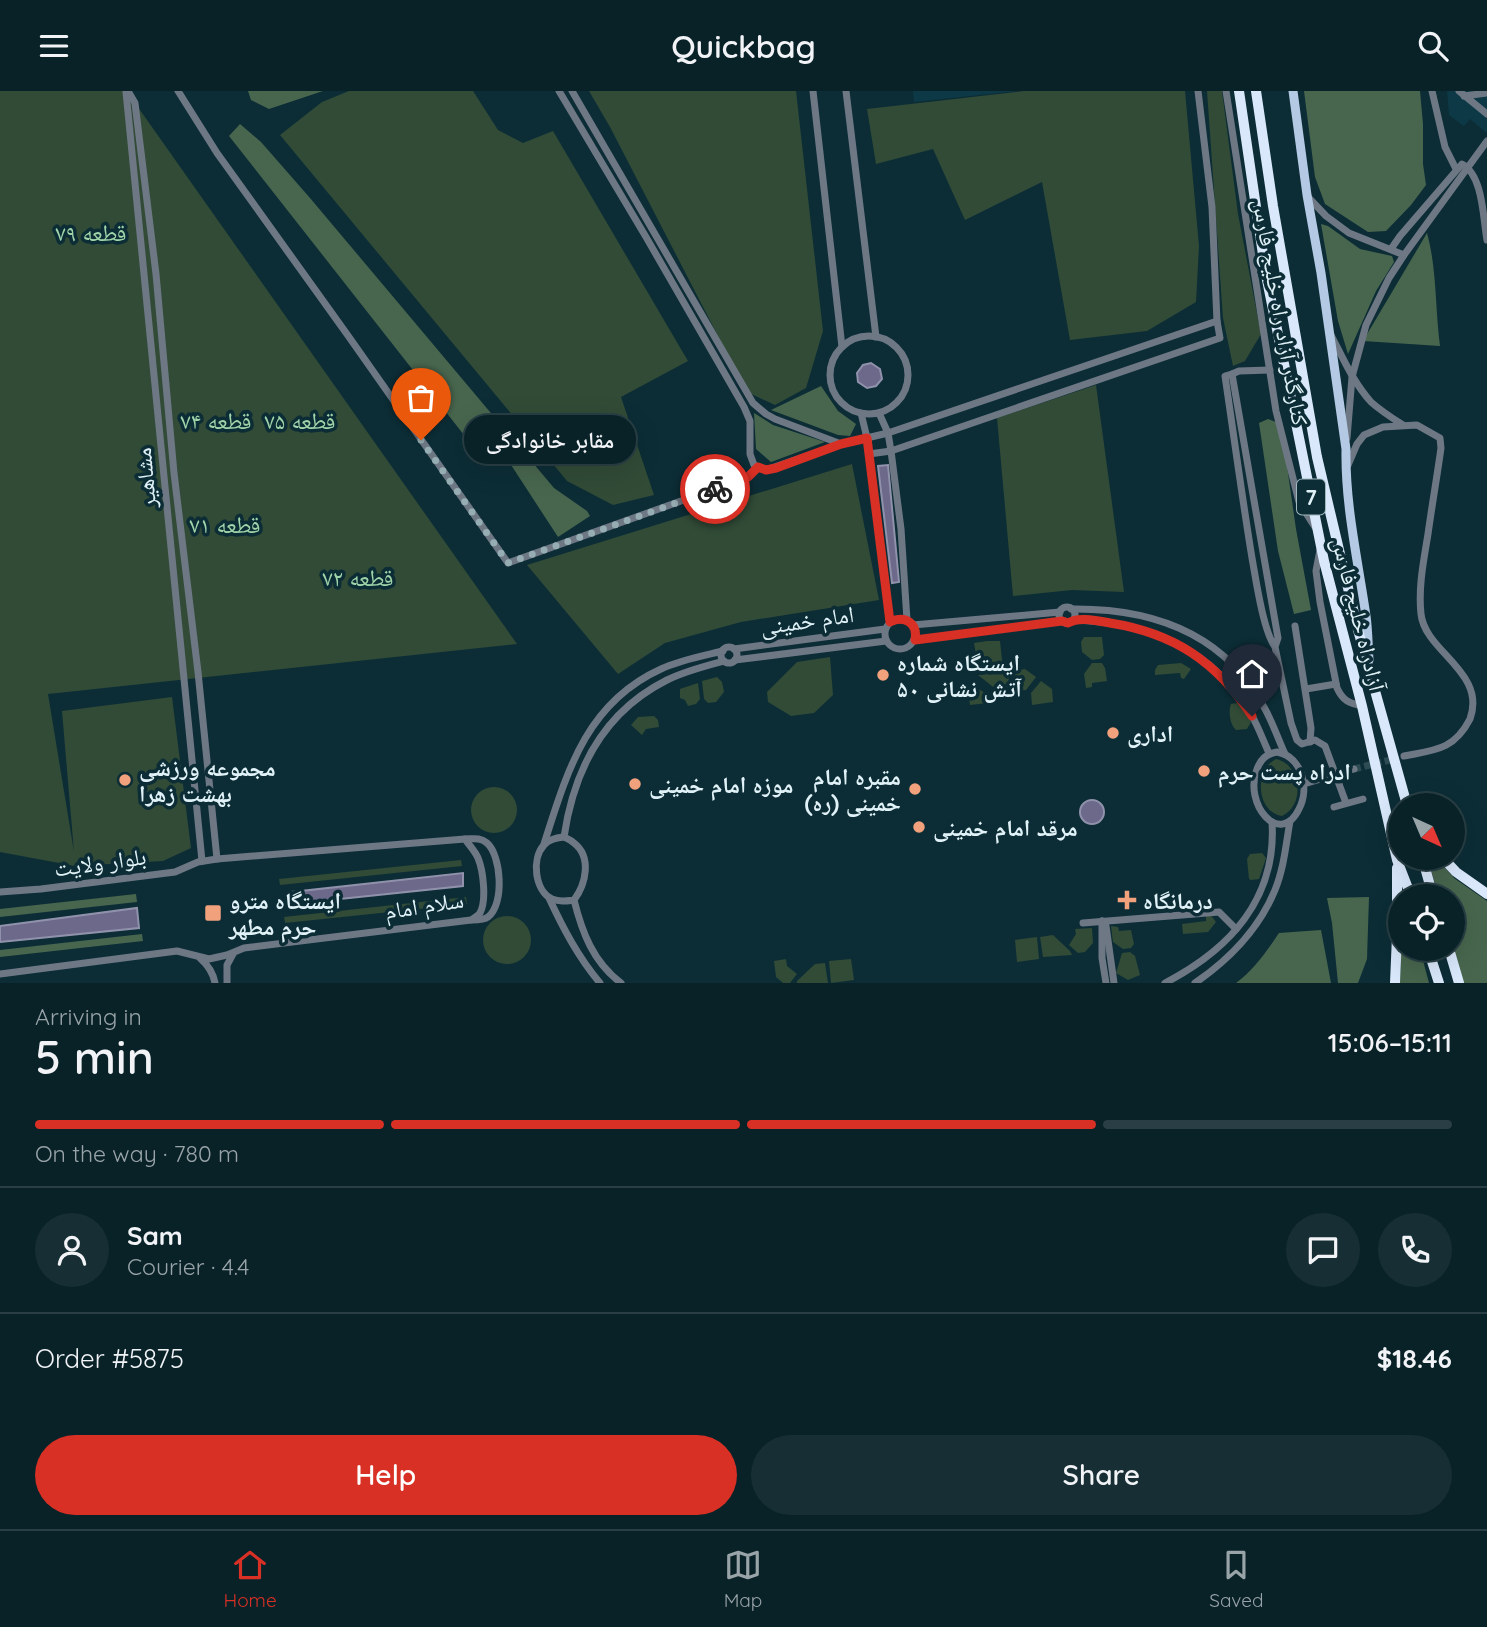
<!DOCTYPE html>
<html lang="en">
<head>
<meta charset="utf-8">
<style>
  :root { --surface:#092228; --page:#172f34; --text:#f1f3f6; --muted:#99a4a8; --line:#293f45; --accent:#d93025 }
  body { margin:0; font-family:Quicksand,"Noto Naskh Arabic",sans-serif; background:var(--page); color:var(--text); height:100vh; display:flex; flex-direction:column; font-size:26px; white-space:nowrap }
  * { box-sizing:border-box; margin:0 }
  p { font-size:23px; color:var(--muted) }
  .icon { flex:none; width:38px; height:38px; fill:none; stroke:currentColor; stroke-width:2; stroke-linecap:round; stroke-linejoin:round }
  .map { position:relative; height:892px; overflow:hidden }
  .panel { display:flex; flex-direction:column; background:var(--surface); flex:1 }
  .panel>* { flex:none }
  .needle { width:46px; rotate:136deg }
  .controls { position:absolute; left:1388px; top:702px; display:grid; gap:14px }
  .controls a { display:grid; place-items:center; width:77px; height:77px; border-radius:50%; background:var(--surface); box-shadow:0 7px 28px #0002,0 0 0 2px var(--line); font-size:35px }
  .pin { position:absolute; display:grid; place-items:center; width:60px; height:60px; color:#fff; margin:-72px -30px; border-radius:50% 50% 50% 0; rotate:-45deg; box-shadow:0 0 7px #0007 }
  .pin .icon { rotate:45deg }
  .courier { position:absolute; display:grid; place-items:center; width:70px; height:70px; margin:-35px; border:5px solid #d93025; border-radius:50%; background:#fff; color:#222; box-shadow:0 2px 9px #0007 }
  .bubble { position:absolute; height:49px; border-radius:24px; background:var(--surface); box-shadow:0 7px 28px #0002,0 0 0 2px var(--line); font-size:23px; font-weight:600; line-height:49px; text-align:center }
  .headline em { font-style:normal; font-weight:600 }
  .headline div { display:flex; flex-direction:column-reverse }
  .headline { display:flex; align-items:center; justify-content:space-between; height:119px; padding:0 35px }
  h1 { font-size:46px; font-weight:600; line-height:52px }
  .bar { display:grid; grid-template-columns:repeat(4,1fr); gap:10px 7px; align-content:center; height:84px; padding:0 35px }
  .bar i { height:9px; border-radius:5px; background:var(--line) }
  .bar .active { background:var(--accent) }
  .bar p { grid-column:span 4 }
  .line { display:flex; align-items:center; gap:18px; padding:0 35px; border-top:2px solid var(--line) }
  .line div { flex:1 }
  .round { display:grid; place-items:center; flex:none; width:74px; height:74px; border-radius:37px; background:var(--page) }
  .primary-button { display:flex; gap:14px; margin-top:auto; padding:14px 35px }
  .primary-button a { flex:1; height:80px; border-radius:42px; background:var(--accent); color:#fff; font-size:28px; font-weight:600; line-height:80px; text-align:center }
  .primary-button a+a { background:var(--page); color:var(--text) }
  header { display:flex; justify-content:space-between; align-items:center; height:91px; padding:0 35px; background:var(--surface); font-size:32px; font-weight:600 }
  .dock { display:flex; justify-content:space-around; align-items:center; height:98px; border-top:2px solid var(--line); background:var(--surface); font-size:19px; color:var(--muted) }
  .dock a { display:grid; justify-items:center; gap:4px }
  .dock .active { color:var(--accent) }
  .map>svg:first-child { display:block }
</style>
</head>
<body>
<header><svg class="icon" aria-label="menu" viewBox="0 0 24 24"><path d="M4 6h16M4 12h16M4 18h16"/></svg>Quickbag<svg class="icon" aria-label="search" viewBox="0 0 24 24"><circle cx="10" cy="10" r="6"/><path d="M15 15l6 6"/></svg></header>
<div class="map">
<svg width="1487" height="892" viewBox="0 0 1487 892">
  <rect width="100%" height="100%" fill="#0c2d36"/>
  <g fill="#0c3945">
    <path d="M913,0H1017L914,11Z"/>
    <path d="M1447,0H1487V42L1470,28L1464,35L1449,24Z"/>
  </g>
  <g fill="#314b37">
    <path d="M0,0H131L135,12L517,553L48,603L74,761L62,620L172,606L191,757L163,770L75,775L0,761Z"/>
    <path d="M349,0H473L498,39L523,52L553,40L688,270L621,306L654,404L613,414L567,390L280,44L322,11Z"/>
    <path d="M589,0H796L823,240L806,297L775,314L747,301L610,36Z"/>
    <path d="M1024,0H1185L1199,155L1196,211L1147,240L1070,249L1042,91L965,129L933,58L876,73L867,18Z"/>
    <path d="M1207,0H1222L1238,123L1261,243L1245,270L1233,275L1223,227Z"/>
    <path d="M1096,294L1124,501L1072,499L1013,505L997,327Z"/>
    <path d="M852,373L879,509L741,531L665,552L618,583L527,474Z"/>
    <path d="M1084,546H1102L1104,564L1100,568L1092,569L1082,561L1081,551Z"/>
    <path d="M987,550H1000L1003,578L979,581L974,552Z"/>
    <path d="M830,566L833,604L814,622L791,625L768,611L767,601L797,571Z"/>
    <path d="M1092,572H1102L1105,577L1107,590L1092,592V596L1086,597L1084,583Z"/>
    <path d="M1181,572L1191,578L1184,588L1181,587L1180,582L1155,584V579L1158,574Z"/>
    <path d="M1025,578L1036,586L1026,599L1019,600L1014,598L1012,580Z"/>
    <path d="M1008,581L1010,598L1006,602L1002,603L978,584Z"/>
    <path d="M717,586L722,591L724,601L716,611L708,612L704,608L702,590Z"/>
    <path d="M1041,590L1052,598L1053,611L1032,614L1031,602Z"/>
    <path d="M698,592L700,608L696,613L688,615L685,609L680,607V598Z"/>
    <path d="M967,594C979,597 988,603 997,611L970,614Z"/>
    <path d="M1237,612L1242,615L1251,631L1247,638L1236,639C1230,634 1228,620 1231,613Z"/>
    <path d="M654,625L658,629L659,636L646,638L642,644L631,634L638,626Z"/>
    <path d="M1276,668C1301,673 1306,714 1282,725C1256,721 1254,679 1276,668Z"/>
    <circle cx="494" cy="719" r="23"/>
    <path d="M1262,762L1266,767L1259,788L1251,789L1249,788L1247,768L1250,763Z"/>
    <path d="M461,769L462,775L280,794L279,788Z"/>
    <path d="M466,806L467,813L285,832L284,826Z"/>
    <path d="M1206,823H1210L1216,831L1208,841L1183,843L1182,833L1206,830Z"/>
    <circle cx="507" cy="849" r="24"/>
    <path d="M1111,835L1118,836L1119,840L1131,839L1134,853L1131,857L1123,858L1113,851Z"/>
    <path d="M1092,837L1093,852L1085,861L1078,862L1069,854L1076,843L1075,838Z"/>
    <path d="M1053,844L1070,860L1072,864L1043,866L1040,846Z"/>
    <path d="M1037,846L1039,868L1017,871L1015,849Z"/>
    <path d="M1130,861L1135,865L1140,884L1128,889L1116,882L1122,862Z"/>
    <path d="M786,868L787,875L797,883L790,892H783L776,886L774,870Z"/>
    <path d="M851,868L854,889L831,892L829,870Z"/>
    <path d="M825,872L828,892H797V890L815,873Z"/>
  </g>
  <g fill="#48664e">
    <path d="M248,0H323L269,18L251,9Z"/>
    <path d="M1304,0H1420L1423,33V73L1426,94L1411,114L1386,140L1368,141L1325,113L1315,86Z"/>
    <path d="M240,33L261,51L310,107L554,397L587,420L590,425L558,446L485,334L464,344L229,45Z"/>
    <path d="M1321,133L1328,135L1360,158L1392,165L1394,171L1376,200L1348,263L1338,230Z"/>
    <path d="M1427,142C1437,178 1435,217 1440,255L1363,250Z"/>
    <path d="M821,295L838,320L856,333L850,345L838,344L771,319Z"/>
    <path d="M754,322L773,334L825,351L771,371L756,358Z"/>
    <path d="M1268,328L1276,331L1285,361L1296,438L1311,519L1294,523L1278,460L1259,332Z"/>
    <path d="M1427,767H1436L1454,787L1487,810V892H1462L1453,856L1452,805H1439Z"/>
    <path d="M136,803L137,811L0,826V818Z"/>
    <path d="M1369,806L1367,868L1358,892H1338L1332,832L1327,807Z"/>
    <path d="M1321,839L1331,892H1236C1253,880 1267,860 1279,842Z"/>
    <path d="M142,843L143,850L0,866V859Z"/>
    <path d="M1401,858H1420L1429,892H1400Z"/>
  </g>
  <g fill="#6d698b" stroke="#9092ab" stroke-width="2">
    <path d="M871,272L880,278L882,288L876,295L867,297L858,291L857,282L863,274Z"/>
    <path d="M888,374L899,491L892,492L878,375Z"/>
    <circle cx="1092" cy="721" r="12"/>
    <path d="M463,782V795L293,813L292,801Z"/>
    <path d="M137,817L139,837L0,851V835Z"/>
  </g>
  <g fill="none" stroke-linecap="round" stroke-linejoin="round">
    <path stroke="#2c4b53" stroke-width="7" stroke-dasharray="7 3.5" stroke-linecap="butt" d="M1354,678L1398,667"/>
    <g stroke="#6e7885" stroke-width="7">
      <path d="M128,0L135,12L156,183L174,382L198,581L217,768"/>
      <path d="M178,0L217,62L349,246L508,472L748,386L758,376"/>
      <path d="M559,0L646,146L744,316L750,330V363L754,374L766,379L841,353L888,342L1217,230"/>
      <path d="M572,0L753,312L766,323L775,328L841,353"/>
      <path d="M813,0L842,256"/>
      <path d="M846,0L876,246"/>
      <path d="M1226,0L1276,320L1299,411L1315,436"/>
      <path d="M1432,0L1445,56L1456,78"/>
      <path d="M1459,0L1487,23"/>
      <path d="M126,1L202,770"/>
      <path d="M1464,5L1487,2"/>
      <path d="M1308,106L1326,125L1349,142L1404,164"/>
      <path d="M1391,158L1400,145L1462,73C1483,84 1483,127 1487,149"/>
      <path d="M1331,244C1343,267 1353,291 1371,311C1381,320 1392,327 1403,334"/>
      <circle cx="869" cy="284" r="39"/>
      <path d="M1232,283L1239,280L1270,279"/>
      <path d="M861,322L867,347L890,531"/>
      <path d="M879,322L888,342L891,360L901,438L907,529"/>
      <path d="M1347,347L1352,286L1366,234L1389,187L1404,164L1487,50"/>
      <path d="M869,363L891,360L1220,247L1217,230L1212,116L1198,0"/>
      <path d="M1348,374L1357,353L1364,344L1383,336L1417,334L1440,347L1441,357C1437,386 1432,414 1428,443C1424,468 1418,496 1421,523C1425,561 1487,581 1470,628C1454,659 1435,659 1404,665"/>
      <path d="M1320,459L1316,480L1320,511L1337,597C1343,610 1349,612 1362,615"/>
      <circle cx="1067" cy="524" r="8"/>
      <path d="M1071,518C1152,517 1225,542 1265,618C1273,632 1278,648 1285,663"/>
      <circle cx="900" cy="543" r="15"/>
      <path d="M1073,529C1147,531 1211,556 1251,623C1258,635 1263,649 1269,662"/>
      <path d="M913,534L1060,521"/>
      <path d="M1295,535L1311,637L1310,651"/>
      <path d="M915,549L1062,530"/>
      <path d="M1275,556L1278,547L1232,283L1225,285C1234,346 1242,406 1252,467C1256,489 1263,539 1275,556L1291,632L1297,649L1302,653L1315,649L1325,655L1346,712"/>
      <circle cx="729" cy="564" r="8"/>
      <path d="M734,558L885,538"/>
      <path d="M735,569L886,550"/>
      <path d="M1306,598L1336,593"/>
      <path d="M1277,661C1302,666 1310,697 1299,718C1280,757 1243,713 1257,678C1261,668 1266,663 1277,661Z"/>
      <path d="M1304,693L1354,678"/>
      <path d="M1334,716L1363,708"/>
      <path d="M564,746C574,678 603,621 667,589C685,580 705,575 724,570"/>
      <path d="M564,746C568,748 571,749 574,752C592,766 586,793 574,809C566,810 560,811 552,808C535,800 531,768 544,754C549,748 557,747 564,746Z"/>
      <path d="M465,748C473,748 480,746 487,752C501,764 505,813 488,826C484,829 477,829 472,829"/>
      <path d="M544,753C567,681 586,612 661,578C680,569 702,565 723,560"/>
      <path d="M0,801L41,798L175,781L198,771L217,768L465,748C469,754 475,760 478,767C483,779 487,809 480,822C478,825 474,827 471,829L244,857L227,864L209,868L177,860L0,883"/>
      <path d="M549,807C563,837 578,866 600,892"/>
      <path d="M574,809C582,841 593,871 621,892"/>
      <path d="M1102,830L1106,835L1114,892"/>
      <path d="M1102,830V867L1106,892"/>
      <path d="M1083,832L1219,821L1236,838"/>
      <path d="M200,867C208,874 213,881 215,892"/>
      <path d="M227,892V874L233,863"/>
      <path d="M1165,892C1229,859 1277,808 1272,731"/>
      <path d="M1195,892C1230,868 1259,838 1275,799C1284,777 1286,753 1290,730"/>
    </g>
    <path stroke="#b4c9e4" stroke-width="9" d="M1293,0L1307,104L1321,182L1346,358C1345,414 1358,470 1366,525C1368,539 1368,554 1369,569"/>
    <g stroke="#d9e8fb" stroke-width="10">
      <path d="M1239,0L1266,184L1324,470L1362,615L1397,769L1411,805"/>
      <path d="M1256,0L1273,115L1317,366L1358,539L1407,714"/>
      <path d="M1422,766L1433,805"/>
      <path d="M1442,766L1456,781L1487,803"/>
      <path d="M1428,858L1439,892"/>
      <path d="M1449,858L1459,892"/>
      <path d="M1395,892L1397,845V777"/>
    </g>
  </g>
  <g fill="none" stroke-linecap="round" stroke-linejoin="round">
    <path stroke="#96adb3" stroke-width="7" stroke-dasharray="0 12.6" d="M421,349L508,472L715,398"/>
    <path stroke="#d93025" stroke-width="9" d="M715,398L748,386L758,376L766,379L776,377L841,353L867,347L890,531C905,524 918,532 915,549L1062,530L1068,532C1079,525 1098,530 1110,532C1174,542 1217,571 1252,625"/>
  </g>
  <g fill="#f1a17c" stroke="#0c2d36" stroke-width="2.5">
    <circle cx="883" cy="584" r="7"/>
    <circle cx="1113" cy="642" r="7"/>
    <circle cx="1204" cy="680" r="7"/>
    <circle cx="125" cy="689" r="7"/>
    <circle cx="635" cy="693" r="7"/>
    <circle cx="915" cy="698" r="7"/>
    <circle cx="919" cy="736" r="7"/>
    <path d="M1123.5 798.5h7v7h7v7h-7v7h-7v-7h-7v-7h7z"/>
    <rect x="204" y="813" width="18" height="18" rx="3.5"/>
  </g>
  <g text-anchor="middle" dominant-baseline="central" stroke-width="7" stroke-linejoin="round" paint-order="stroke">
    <rect fill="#0c2d36" stroke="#a0b7bd" stroke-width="2" x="1297" y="388.5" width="28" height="35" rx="5"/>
    <g font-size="21" font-weight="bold" fill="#e0f2f7">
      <text x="1311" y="406">7</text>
    </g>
    <g font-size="23" fill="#a0d5aa" stroke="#0c2d36">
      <text x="91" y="141">قطعه ۷۹</text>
      <text x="216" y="329">قطعه ۷۴</text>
      <text x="300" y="329">قطعه ۷۵</text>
      <text x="225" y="433">قطعه ۷۱</text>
      <text x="358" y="486">قطعه ۷۲</text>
    </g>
    <g font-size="23" fill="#e0f2f7" stroke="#0c2d36">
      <text transform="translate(1281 221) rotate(80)">کنارگذر آزاد راه خلیج فارس</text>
      <text transform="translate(145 387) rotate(-95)">مشاهیر</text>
      <text transform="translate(1359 523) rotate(76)">آزادراه خلیج فارس</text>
      <text transform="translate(807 529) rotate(-8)">امام خمینی</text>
      <text transform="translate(100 771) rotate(-8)">بلوار ولایت</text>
      <text transform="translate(424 814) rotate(-9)">سلام امام</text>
    </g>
    <g font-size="23" font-weight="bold" fill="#e0f2f7" stroke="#0c2d36" text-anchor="start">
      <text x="897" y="571">ایستگاه شماره<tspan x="897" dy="26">۵۰ آتش نشانی</tspan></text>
      <text x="1127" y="642">اداری</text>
      <text x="139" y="676">مجموعه ورزشی<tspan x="139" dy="26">بهشت زهرا</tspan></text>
      <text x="1218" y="680">ادراه پست حرم</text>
      <text x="901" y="685" text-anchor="end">مقبره امام<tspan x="901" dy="26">خمینی (ره)</tspan></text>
      <text x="649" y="693">موزه امام خمینی</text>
      <text x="933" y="736">مرقد امام خمینی</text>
      <text x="229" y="809">ایستگاه مترو<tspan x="229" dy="26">حرم مطهر</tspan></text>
      <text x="1143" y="809">درمانگاه</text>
    </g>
  </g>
</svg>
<div class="controls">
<a><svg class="needle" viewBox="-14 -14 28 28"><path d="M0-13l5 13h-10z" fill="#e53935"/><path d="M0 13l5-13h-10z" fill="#99a4a8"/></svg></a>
<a><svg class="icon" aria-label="locate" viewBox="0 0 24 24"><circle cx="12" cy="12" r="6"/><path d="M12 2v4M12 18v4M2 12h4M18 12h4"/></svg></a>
</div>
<div class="pin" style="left:421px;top:349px;background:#ea580c"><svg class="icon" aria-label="bag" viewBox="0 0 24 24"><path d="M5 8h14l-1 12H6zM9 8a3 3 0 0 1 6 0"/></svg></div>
<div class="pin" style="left:1252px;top:625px;background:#1f2937"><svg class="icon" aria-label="home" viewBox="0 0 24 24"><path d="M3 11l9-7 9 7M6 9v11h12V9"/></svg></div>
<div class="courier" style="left:715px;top:398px"><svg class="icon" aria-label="bike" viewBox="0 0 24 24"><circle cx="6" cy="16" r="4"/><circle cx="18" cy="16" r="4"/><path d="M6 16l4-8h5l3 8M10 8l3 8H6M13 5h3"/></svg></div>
<div class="bubble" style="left:464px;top:324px;width:172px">مقابر خانوادگی</div>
</div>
<section class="panel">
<div class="headline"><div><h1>5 min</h1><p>Arriving in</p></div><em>15:06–15:11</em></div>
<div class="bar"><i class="active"></i><i class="active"></i><i class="active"></i><i></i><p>On the way · 780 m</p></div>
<div class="line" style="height:126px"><a class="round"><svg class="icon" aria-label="person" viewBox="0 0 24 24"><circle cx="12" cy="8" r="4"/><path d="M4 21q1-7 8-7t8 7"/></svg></a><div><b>Sam</b><p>Courier · 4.4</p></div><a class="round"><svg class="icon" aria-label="chat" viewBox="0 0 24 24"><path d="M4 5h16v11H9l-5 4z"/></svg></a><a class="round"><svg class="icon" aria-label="phone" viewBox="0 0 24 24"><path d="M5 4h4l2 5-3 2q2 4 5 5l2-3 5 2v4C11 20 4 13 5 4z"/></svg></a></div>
<div class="line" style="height:91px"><div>Order #5875</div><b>$18.46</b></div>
<div class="primary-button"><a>Help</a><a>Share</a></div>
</section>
<nav class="dock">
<a class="active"><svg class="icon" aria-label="home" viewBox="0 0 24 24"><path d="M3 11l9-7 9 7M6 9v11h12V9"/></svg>Home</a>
<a><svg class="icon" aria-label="map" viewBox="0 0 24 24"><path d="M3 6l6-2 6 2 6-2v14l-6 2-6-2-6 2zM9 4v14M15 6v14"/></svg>Map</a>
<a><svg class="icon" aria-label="saved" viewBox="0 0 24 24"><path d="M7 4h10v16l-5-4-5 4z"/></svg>Saved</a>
</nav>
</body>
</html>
